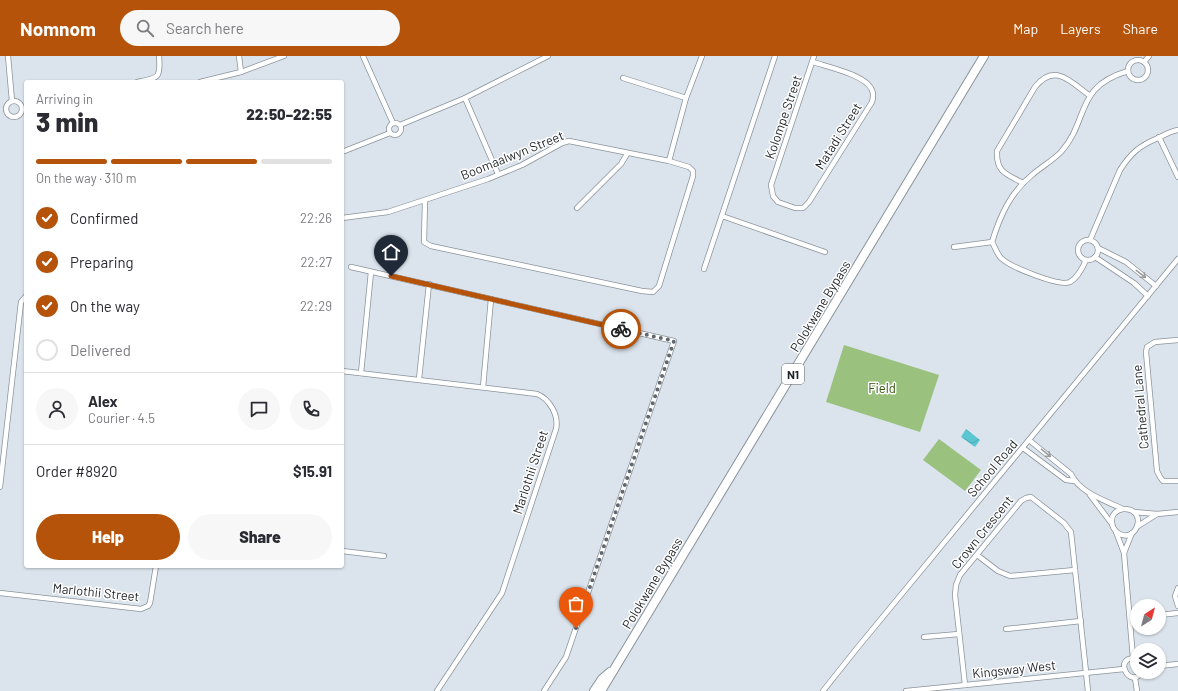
<!DOCTYPE html>
<html lang="en">
<head>
<meta charset="utf-8">
<style>
  :root { --surface:#fff; --page:#f7f7f7; --text:#2b2b33; --muted:#7c7c81; --line:#e1e1e2; --accent:#b45309 }
  body { margin:0; font-family:Barlow,sans-serif; background:var(--page); color:var(--text); height:100vh; display:flex; flex-direction:column; font-size:15px; white-space:nowrap }
  * { box-sizing:border-box; margin:0 }
  p { font-size:13px; color:var(--muted) }
  .icon { flex:none; width:22px; height:22px; fill:none; stroke:currentColor; stroke-width:2; stroke-linecap:round; stroke-linejoin:round }
  .map { position:relative; flex:1; overflow:hidden }
  .side { position:absolute; left:24px; top:24px; width:320px; height:488px; display:flex; flex-direction:column; background:var(--surface); border-radius:4px; box-shadow:0 1px 3px #0004 }
  .side>* { flex:none }
  .needle { width:26px; rotate:36deg }
  .tools { position:absolute; left:1130px; top:543px; display:grid; gap:8px }
  .tools a { display:grid; place-items:center; width:36px; height:36px; border-radius:50%; background:var(--surface); box-shadow:0 1px 3px #0004; font-size:20px }
  .pin { position:absolute; display:grid; place-items:center; width:34px; height:34px; color:#fff; margin:-41px -17px; border-radius:50% 50% 50% 0; rotate:-45deg; box-shadow:0 0 4px #0007 }
  .pin .icon { rotate:45deg }
  .courier { position:absolute; display:grid; place-items:center; width:40px; height:40px; margin:-20px; border:3px solid #b45309; border-radius:50%; background:#fff; color:#222; box-shadow:0 1px 5px #0007 }
  .summary em { font-style:normal; font-weight:800 }
  .summary div { display:flex; flex-direction:column-reverse }
  .summary { display:flex; align-items:center; justify-content:space-between; height:68px; padding:0 12px }
  h1 { font-size:26px; font-weight:800; line-height:30px }
  .bar { display:grid; grid-template-columns:repeat(4,1fr); gap:6px 4px; align-content:center; height:48px; padding:0 12px }
  .bar i { height:5px; border-radius:3px; background:var(--line) }
  .bar .on { background:var(--accent) }
  .bar p { grid-column:span 4 }
  .line { display:flex; align-items:center; gap:10px; padding:0 12px; border-top:1px solid var(--line) }
  .line div { flex:1 }
  .round { display:grid; place-items:center; flex:none; width:42px; height:42px; border-radius:21px; background:var(--page) }
  ol { padding:0 12px; list-style:none }
  li { display:flex; align-items:center; gap:12px; height:44px }
  li p { margin-inline-start:auto }
  li .icon { padding:4px; border-radius:50%; background:var(--accent); color:#fff; stroke-width:4 }
  li:last-child { color:var(--muted) }
  li i { width:22px; height:22px; border:2px solid var(--line); border-radius:50% }
  .primary-button { display:flex; gap:8px; margin-top:auto; padding:8px 12px }
  .primary-button a { flex:1; height:46px; border-radius:24px; background:var(--accent); color:#fff; font-size:16px; font-weight:800; line-height:46px; text-align:center }
  .primary-button a+a { background:var(--page); color:var(--text) }
  header { display:flex; align-items:center; gap:24px; box-sizing:border-box; height:56px; padding:0 20px; background:var(--accent); color:#fff }
  header strong { font-size:19px }
  nav { display:flex; gap:22px; margin-inline-start:auto; font-size:14px }
  .search { width:280px; height:36px; background:var(--page); display:flex; align-items:center; gap:10px; box-sizing:border-box; padding:0 14px; border-radius:22px; color:var(--muted); font-size:15px }
  .map>svg:first-child { display:block }
</style>
</head>
<body>
<header>
<strong>Nomnom</strong>
<div class="search"><svg class="icon" aria-label="search" viewBox="0 0 24 24"><circle cx="10" cy="10" r="6"/><path d="M15 15l6 6"/></svg>Search here</div>
<nav><a>Map</a><a>Layers</a><a>Share</a></nav>
</header>
<div class="map">
<svg width="1178" height="635" viewBox="0 0 1178 635">
  <defs>
    <pattern id="water-waves" width="16" height="10" patternUnits="userSpaceOnUse"><rect width="16" height="10" fill="#59c6d1"/><path d="M0 5q4-4 8 0t8 0" fill="none" stroke="#4daab3"/></pattern>
  </defs>
  <rect width="100%" height="100%" fill="#dbe4ed"/>
  <g fill="#9bc17e">
    <path d="M844,289L939,319L920,376L826,346Z"/>
    <path d="M939,383L981,414L965,435L923,404Z"/>
  </g>
  <path fill="url(#water-waves)" d="M966,373L980,384L975,391L961,381Z"/>
  <g fill="none" stroke-linecap="round" stroke-linejoin="round">
    <g stroke="#8a939b" stroke-width="6">
      <g id="minor">
        <path d="M8,0L12,45"/>
        <path d="M239,0L241,16"/>
        <path d="M363,0L393,67"/>
        <circle cx="1138" cy="14" r="10"/>
        <path d="M813,6C828,11 866,19 872,34C874,39 873,42 872,46L809,146L803,152H795L778,146L773,140L771,129L814,0"/>
        <path d="M1144,6L1149,0"/>
        <path d="M623,22L686,42"/>
        <path d="M137,26C158,22 161,23 159,0"/>
        <path d="M200,26L241,16L284,0"/>
        <path d="M465,42L498,118"/>
        <circle cx="14" cy="53" r="8"/>
        <circle cx="395" cy="73" r="6"/>
        <path d="M400,69L465,42L548,0"/>
        <path d="M1159,81L1178,121"/>
        <path d="M342,96L390,77"/>
        <path d="M669,105L686,42L702,0"/>
        <path d="M1023,127C1006,118 996,116 997,95L1035,31C1055,6 1071,26 1090,40"/>
        <path d="M577,152L621,108L627,98"/>
        <path d="M722,160L825,196"/>
        <path d="M342,162L388,156L488,123L522,109L562,87L569,85L669,105L689,111L693,115V120L659,230L653,236L642,235L431,190L424,186L425,144"/>
        <circle cx="1088" cy="194" r="10"/>
        <path d="M1090,184L1120,114C1131,97 1139,90 1158,82C1164,79 1171,75 1178,74"/>
        <path d="M954,191L992,186"/>
        <path d="M1098,192L1126,206L1156,230"/>
        <path d="M1095,201L1134,227L1148,240"/>
        <path d="M1086,204C1083,211 1077,222 1070,226C1060,231 1010,211 1001,202C997,198 995,191 992,186C1000,160 1010,137 1032,119C1041,111 1052,105 1061,96C1090,63 1074,31 1128,15"/>
        <path d="M351,211L674,285L566,601L544,635"/>
        <path d="M704,213L775,0"/>
        <path d="M1178,284L1155,286L1147,291L1146,296L1157,415L1160,421L1163,425H1178"/>
        <path d="M342,315L537,338C550,343 559,360 556,373L502,537L437,635"/>
        <path d="M361,317L371,216"/>
        <path d="M419,323L429,228"/>
        <path d="M483,331L491,243"/>
        <path d="M1029,384L1071,418C1080,437 1104,444 1123,453C1149,452 1137,489 1118,477C1114,474 1112,470 1112,466C1111,459 1116,454 1123,453"/>
        <path d="M1023,392L1066,424L1075,425"/>
        <path d="M0,431L21,246L26,240"/>
        <path d="M1090,439L1112,468"/>
        <path d="M1134,456L1157,458L1178,456"/>
        <path d="M1138,470L1157,458"/>
        <path d="M1116,476L1124,497L1133,602"/>
        <path d="M342,495L384,500"/>
        <path d="M1124,497L1132,477"/>
        <path d="M977,499L998,515L1010,520L1075,514"/>
        <path d="M1178,532L1175,540L1178,550"/>
        <path d="M0,537L141,553L148,550L150,547L156,510"/>
        <path d="M1159,559L1178,557"/>
        <path d="M1006,573L1081,565"/>
        <path d="M924,581L959,578"/>
        <path d="M1137,603C1112,598 1129,635 1142,616"/>
        <path d="M1159,610L1178,608"/>
        <path d="M1135,622L1137,635"/>
        <path d="M965,629L955,539L956,529L960,519L1021,445L1026,442L1031,441L1064,467L1071,476L1088,635"/>
        <path d="M823,635L858,591L1178,203"/>
        <path d="M906,635L1124,613"/>
      </g>
    </g>
    <g stroke="#8a939b" stroke-width="10">
      <g id="motorway">
        <path d="M594,635L602,623L610,616"/>
        <path d="M601,635L984,0"/>
      </g>
    </g>
    <use href="#minor" stroke="#fff" stroke-width="4.5"/>
    <use href="#motorway" stroke="#fff" stroke-width="8"/>
  </g>
  <defs><path id="oneway-shaft" d="M-6 0H5M1.5-3L5.5 0L1.5 3" fill="none" stroke-width="1.6" stroke-linecap="round" stroke-linejoin="round"/></defs>
  <g stroke="#9a9c9d">
    <use href="#oneway-shaft" transform="translate(1141 218) rotate(38)"/>
    <use href="#oneway-shaft" transform="translate(1046 397) rotate(39)"/>
  </g>
  <g fill="none" stroke-linecap="round" stroke-linejoin="round">
    <path stroke="#61676c" stroke-width="4" stroke-dasharray="0 7.2" d="M576,572L674,285L621,273"/>
    <path stroke="#b45309" stroke-width="5" d="M391,220L621,273"/>
  </g>
  <g text-anchor="middle" dominant-baseline="central" stroke-width="3" stroke-linejoin="round" paint-order="stroke">
    <rect fill="#fff" stroke="#626567" stroke-width="1" x="782" y="308" width="22" height="20" rx="3"/>
    <g font-size="12" font-weight="bold" fill="#1f2326">
      <text x="793" y="318">N1</text>
    </g>
    <g font-size="13" fill="#1f2326" stroke="#fff">
      <text transform="translate(783 61) rotate(-71)">Kolompe Street</text>
      <text transform="translate(838 80) rotate(-58)">Matadi Street</text>
      <text transform="translate(512 99) rotate(-22)">Boomaalwyn Street</text>
      <text transform="translate(820 250) rotate(-59)">Polokwane Bypass</text>
      <text transform="translate(1140 351) rotate(-95)">Cathedral Lane</text>
      <text transform="translate(992 412) rotate(-50)">School Road</text>
      <text transform="translate(530 416) rotate(-72)">Marlothii Street</text>
      <text transform="translate(982 476) rotate(-51)">Crown Crescent</text>
      <text transform="translate(652 527) rotate(-59)">Polokwane Bypass</text>
      <text transform="translate(96 536) rotate(6)">Marlothii Street</text>
      <text transform="translate(1014 613) rotate(-6)">Kingsway West</text>
    </g>
    <g font-size="13" fill="#31530a" stroke="#fff">
      <text x="882" y="332">Field</text>
    </g>
  </g>
</svg>
<div class="tools">
<a><svg class="needle" viewBox="-14 -14 28 28"><path d="M0-13l5 13h-10z" fill="#e53935"/><path d="M0 13l5-13h-10z" fill="#7c7c81"/></svg></a>
<a><svg class="icon" aria-label="layers" viewBox="0 0 24 24"><path d="M12 4l9 5-9 5-9-5zM3 14l9 5 9-5"/></svg></a>
</div>
<div class="pin" style="left:576px;top:572px;background:#ea580c"><svg class="icon" aria-label="bag" viewBox="0 0 24 24"><path d="M5 8h14l-1 12H6zM9 8a3 3 0 0 1 6 0"/></svg></div>
<div class="pin" style="left:391px;top:220px;background:#1f2937"><svg class="icon" aria-label="home" viewBox="0 0 24 24"><path d="M3 11l9-7 9 7M6 9v11h12V9"/></svg></div>
<div class="courier" style="left:621px;top:273px"><svg class="icon" aria-label="bike" viewBox="0 0 24 24"><circle cx="6" cy="16" r="4"/><circle cx="18" cy="16" r="4"/><path d="M6 16l4-8h5l3 8M10 8l3 8H6M13 5h3"/></svg></div>
<section class="side">
<div class="summary"><div><h1>3 min</h1><p>Arriving in</p></div><em>22:50–22:55</em></div>
<div class="bar"><i class="on"></i><i class="on"></i><i class="on"></i><i></i><p>On the way · 310 m</p></div>
<ol>
<li><svg class="icon" aria-label="check" viewBox="0 0 24 24"><path d="M5 12l5 5 9-10"/></svg>Confirmed<p>22:26</p></li>
<li><svg class="icon" aria-label="check" viewBox="0 0 24 24"><path d="M5 12l5 5 9-10"/></svg>Preparing<p>22:27</p></li>
<li><svg class="icon" aria-label="check" viewBox="0 0 24 24"><path d="M5 12l5 5 9-10"/></svg>On the way<p>22:29</p></li>
<li><i></i>Delivered</li>
</ol>
<div class="line" style="height:72px"><a class="round"><svg class="icon" aria-label="person" viewBox="0 0 24 24"><circle cx="12" cy="8" r="4"/><path d="M4 21q1-7 8-7t8 7"/></svg></a><div><b>Alex</b><p>Courier · 4.5</p></div><a class="round"><svg class="icon" aria-label="chat" viewBox="0 0 24 24"><path d="M4 5h16v11H9l-5 4z"/></svg></a><a class="round"><svg class="icon" aria-label="phone" viewBox="0 0 24 24"><path d="M5 4h4l2 5-3 2q2 4 5 5l2-3 5 2v4C11 20 4 13 5 4z"/></svg></a></div>
<div class="line" style="height:52px"><div>Order #8920</div><b>$15.91</b></div>
<div class="primary-button"><a>Help</a><a>Share</a></div>
</section>
</div>
</body>
</html>
